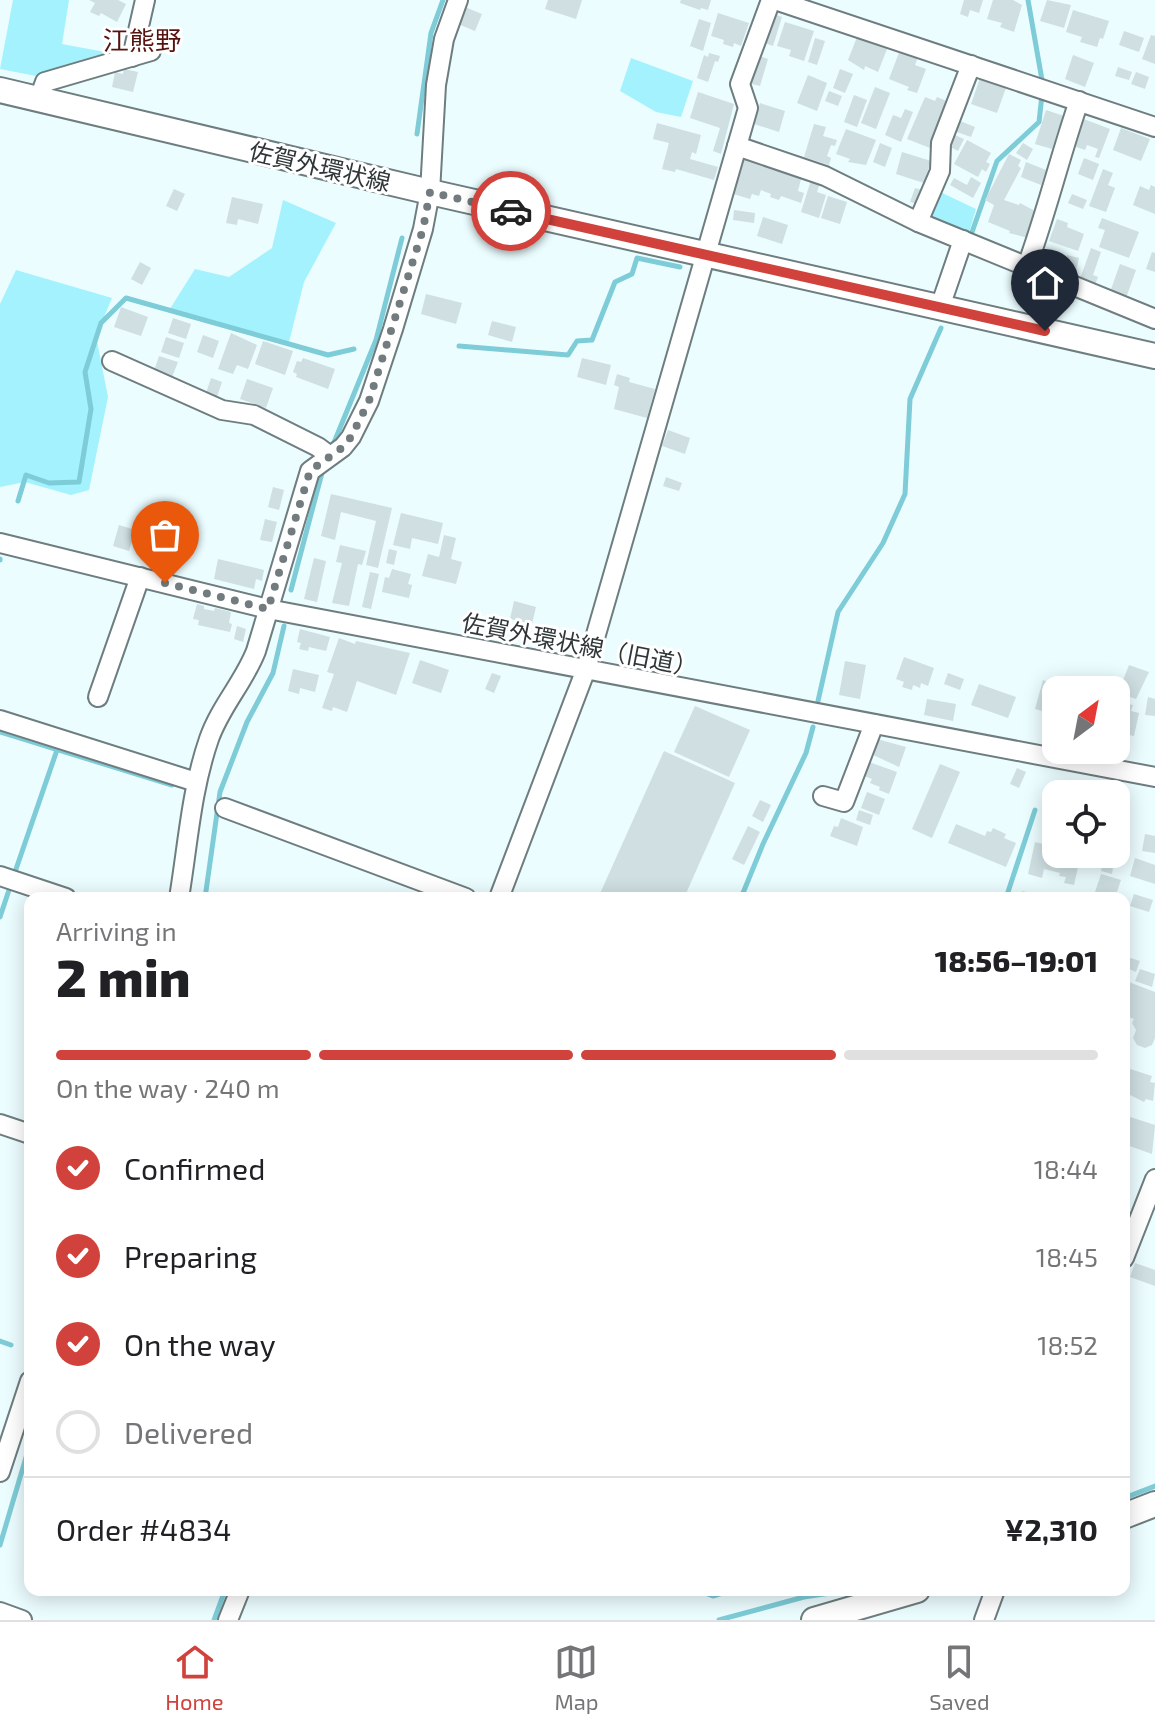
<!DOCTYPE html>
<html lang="en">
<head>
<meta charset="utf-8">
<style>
  :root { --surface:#fff; --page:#f6f6f6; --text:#202124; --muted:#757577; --line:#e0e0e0; --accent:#d0423b }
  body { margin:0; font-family:"Exo 2","Noto Sans JP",sans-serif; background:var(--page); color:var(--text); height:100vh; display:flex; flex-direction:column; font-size:30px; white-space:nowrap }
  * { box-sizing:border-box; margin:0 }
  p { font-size:26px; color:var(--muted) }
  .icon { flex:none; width:44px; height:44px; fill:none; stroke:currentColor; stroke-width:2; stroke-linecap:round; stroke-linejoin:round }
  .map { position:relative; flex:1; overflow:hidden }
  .side { position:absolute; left:24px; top:892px; width:1106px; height:704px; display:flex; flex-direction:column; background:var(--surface); border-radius:16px; box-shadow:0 4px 20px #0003 }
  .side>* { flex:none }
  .needle { width:52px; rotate:32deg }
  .controls { position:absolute; left:1042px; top:676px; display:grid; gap:16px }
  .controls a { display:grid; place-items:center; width:88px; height:88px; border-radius:16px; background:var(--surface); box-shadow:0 4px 20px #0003; font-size:40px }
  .pin { position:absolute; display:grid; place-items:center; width:68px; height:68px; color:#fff; margin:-82px -34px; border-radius:50% 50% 50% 0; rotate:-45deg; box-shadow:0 0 8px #0007 }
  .pin .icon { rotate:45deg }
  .courier { position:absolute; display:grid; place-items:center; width:80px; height:80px; margin:-40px; border:6px solid #d0423b; border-radius:50%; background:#fff; color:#222; box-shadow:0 2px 10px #0007 }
  .summary em { font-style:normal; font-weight:800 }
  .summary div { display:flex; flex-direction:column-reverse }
  .summary { display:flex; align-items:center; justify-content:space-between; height:136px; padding:0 32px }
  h1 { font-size:52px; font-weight:800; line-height:60px }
  .bar { display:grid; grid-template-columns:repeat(4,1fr); gap:12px 8px; align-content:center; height:96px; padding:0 32px }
  .bar i { height:10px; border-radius:6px; background:var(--line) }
  .bar .on { background:var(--accent) }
  .bar p { grid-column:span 4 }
  .line { display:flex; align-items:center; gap:20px; padding:0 32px; border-top:2px solid var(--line) }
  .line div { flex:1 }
  ol { padding:0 32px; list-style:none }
  li { display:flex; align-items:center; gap:24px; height:88px }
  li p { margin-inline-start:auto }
  li .icon { padding:8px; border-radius:50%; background:var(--accent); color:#fff; stroke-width:4 }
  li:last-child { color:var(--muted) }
  li i { width:44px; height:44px; border:4px solid var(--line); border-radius:50% }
  .tab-bar { display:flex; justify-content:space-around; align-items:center; height:112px; border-top:2px solid var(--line); background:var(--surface); font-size:22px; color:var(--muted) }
  .tab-bar a { display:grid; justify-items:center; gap:4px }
  .tab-bar .on { color:var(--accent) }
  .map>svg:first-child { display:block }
</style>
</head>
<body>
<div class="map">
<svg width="1155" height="1620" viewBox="0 0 1155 1620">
  <rect width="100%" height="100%" fill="#ecfdff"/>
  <g fill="#a4f2fd">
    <path d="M13,0H69L62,44L121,55L36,76L0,69Z"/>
    <path d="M631,58L693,81L681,117L656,112L620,91Z"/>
    <path d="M936,190L976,209L968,236L923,220Z"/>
    <path d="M283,200L336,223L304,282L288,346L168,312L195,269L229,277L272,248Z"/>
    <path d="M16,270L112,298L96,336L108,397L89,490L71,495L25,482L0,487V304Z"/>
  </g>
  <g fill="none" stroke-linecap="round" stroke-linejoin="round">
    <g stroke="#7dccd7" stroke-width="5">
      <path d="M1028,0L1042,80"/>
      <path d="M417,134L431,33L443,0"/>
      <path d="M971,235L997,161L1039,122L1042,95"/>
      <path d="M459,346L568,355L577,341L592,340L615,282L632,274L637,258L680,267"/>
      <path d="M333,445L376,340L402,238"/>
      <path d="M18,501L26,475L49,483L79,482L91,409L85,372L101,323L126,298L328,355L354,349"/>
      <path d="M0,560V559"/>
      <path d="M291,590L323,469"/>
      <path d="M818,701L838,612L883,543L905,494L910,399L941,328"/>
      <path d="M0,732L172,785"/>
      <path d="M15,872L57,750"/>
      <path d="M205,898L220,792L247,722L273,673L284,626"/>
      <path d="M737,898L743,893L763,844L806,753L813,727"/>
      <path d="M1006,898L1035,810"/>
      <path d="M0,917L9,890"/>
      <path d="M0,1341L11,1345"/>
      <path d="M1124,1498L1155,1486"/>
      <path d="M0,1545L30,1444"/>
      <path d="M697,1590L713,1596L732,1590"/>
      <path d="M214,1620L225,1590"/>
      <path d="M719,1620L804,1597L850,1590"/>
    </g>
  </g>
  <g fill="#cfdfe2">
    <path d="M89,0H118L126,4L117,22L101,13L99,16L90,12L95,3Z"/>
    <path d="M548,0H582L576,19L545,9Z"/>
    <path d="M681,0H711L708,10L701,8L700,10L680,3Z"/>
    <path d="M964,0H983L979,13L970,10L968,17L960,14Z"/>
    <path d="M993,0H1013L1022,5L1014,32L1000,27L1002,23L987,19Z"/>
    <path d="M1047,0L1071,5L1064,28L1040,21Z"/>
    <path d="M465,7L482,14L475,31L458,24Z"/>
    <path d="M1073,10L1109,21L1103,39L1100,38L1097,47L1080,42L1082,37L1066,32Z"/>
    <path d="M718,13L749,23L741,46L734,43L733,47L723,44L724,40L711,36Z"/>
    <path d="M771,13L782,17L773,46L762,42Z"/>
    <path d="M699,19L711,23L703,51L690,46Z"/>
    <path d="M785,22L814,31L804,61L789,56L791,50L777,46Z"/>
    <path d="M1124,31L1144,38L1139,52L1119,45Z"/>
    <path d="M1151,35L1155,36V64L1142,59Z"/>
    <path d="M857,37L868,41L869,38L877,41L876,45L887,49L878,72L865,66L864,70L848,60Z"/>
    <path d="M815,38L825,41L817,65L808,62Z"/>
    <path d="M900,50L918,57L915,65L926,69L917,93L907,90L909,87L889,79Z"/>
    <path d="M709,53L720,56L718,62L715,61L708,82L697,78L704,55L708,57Z"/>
    <path d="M757,55L768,59L760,86L748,83Z"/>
    <path d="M1073,55L1094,63L1085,87L1065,79Z"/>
    <path d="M1118,67L1132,72L1129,80L1115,76Z"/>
    <path d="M124,69L138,72L133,92L112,87L115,72L123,74Z"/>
    <path d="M840,69L853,74L845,93L833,88Z"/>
    <path d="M1136,72L1149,77L1145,89L1131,84Z"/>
    <path d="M808,75L827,83L817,111L797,103Z"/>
    <path d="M980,78L1006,88L997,113L971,104Z"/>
    <path d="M875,87L890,93L876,129L861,123Z"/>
    <path d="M829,91L842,96L838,106L825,101Z"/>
    <path d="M698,92L734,104L721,154L713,151L720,128L690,118Z"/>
    <path d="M854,95L867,100L857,127L844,122Z"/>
    <path d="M925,97L935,101L937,97L949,102L930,148L907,139Z"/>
    <path d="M760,103L785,111L779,132L754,124Z"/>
    <path d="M905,109L913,112L901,142L885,135L893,115L901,118Z"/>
    <path d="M1046,110L1067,117L1064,129L1059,127L1052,149L1035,144Z"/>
    <path d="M1081,118L1110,129L1099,158L1095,157L1098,149L1087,145L1085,150L1071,145Z"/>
    <path d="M955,119L975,127L971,137L951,130Z"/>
    <path d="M657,123L701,135L696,154L692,152L690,159L718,167L714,180L676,169L675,172L662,169L669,143L653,139Z"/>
    <path d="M814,124L826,127L823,136L837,140L835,146L831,145L827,156L831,158L829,165L804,157Z"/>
    <path d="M1121,128L1150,139L1141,161L1113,150Z"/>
    <path d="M846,129L876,140L866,165L848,162L850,159L836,154Z"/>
    <path d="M950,133L964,139L958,151L945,144Z"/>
    <path d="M967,140L991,153L986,162L990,164L986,172L982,169L978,177L954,164Z"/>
    <path d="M880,143L892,148L885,167L873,162Z"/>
    <path d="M1023,143L1033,149L1027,160L1016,153Z"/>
    <path d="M902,152L931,161L924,183L896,174Z"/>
    <path d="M1009,154L1021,160L1018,166L1021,168L1004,200L1019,205L1020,203L1037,212L1028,238L1009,233L1010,231L988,222L994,205L985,200Z"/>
    <path d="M742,157L801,179L798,191L804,193L801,203L781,196L779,200L770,197L771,194L761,190L759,196L752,194L750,199L730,193Z"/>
    <path d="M1084,158L1099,164L1093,180L1078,174Z"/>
    <path d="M1026,162L1046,170L1041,185L1021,177Z"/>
    <path d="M1103,169L1113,173L1108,185L1115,188L1106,212L1089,206Z"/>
    <path d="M971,177L981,183L973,198L950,185L954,178L967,185Z"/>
    <path d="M811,180L820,183L817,192L826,195L819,218L801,212Z"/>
    <path d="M1151,185L1155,187V214L1133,205L1140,186L1149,190Z"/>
    <path d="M915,188L926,191L921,205L910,202Z"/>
    <path d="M174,189L185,194L177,211L166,206Z"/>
    <path d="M1072,194L1087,200L1083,209L1068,203Z"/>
    <path d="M828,196L847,202L840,224L821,218Z"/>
    <path d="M232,197L263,204L258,224L238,219L237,225L226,223Z"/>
    <path d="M734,210L755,213L754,223L733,220Z"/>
    <path d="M763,217L788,225L782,244L757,236Z"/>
    <path d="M1102,218L1139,232L1129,258L1099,247L1105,230L1098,228Z"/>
    <path d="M1057,219L1068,223L1067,227L1084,234L1078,251L1049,241Z"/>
    <path d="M1091,248L1101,252L1093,275L1098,277L1095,285L1080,279Z"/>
    <path d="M1152,252L1155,253V272L1146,269Z"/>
    <path d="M1067,255L1079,258L1075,275L1063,272Z"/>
    <path d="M140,262L151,268L142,285L131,279Z"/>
    <path d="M1120,264L1136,270L1126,298L1110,292Z"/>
    <path d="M426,294L462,303L456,324L421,314Z"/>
    <path d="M121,307L148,317L141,336L114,327Z"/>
    <path d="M173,318L191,324L186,339L168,333Z"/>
    <path d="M492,321L516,327L512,342L488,335Z"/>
    <path d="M231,333L257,345L248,369L237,365L233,374L218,369Z"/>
    <path d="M203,335L219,341L213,358L197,352Z"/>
    <path d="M166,337L184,343L179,358L161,352Z"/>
    <path d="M263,341L293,351L285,375L255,364Z"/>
    <path d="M159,356L178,362L172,377L154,371Z"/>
    <path d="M303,358L335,369L328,389L296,377L297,374L293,372L297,361L301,362Z"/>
    <path d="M582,358L611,365L606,385L577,377Z"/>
    <path d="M617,374L630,378L629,382L655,389L647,418L614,409L619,387L614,385Z"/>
    <path d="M211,378L222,382L217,397L206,393Z"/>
    <path d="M247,379L273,388L266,408L240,399Z"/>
    <path d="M668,430L690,438L685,454L662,446Z"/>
    <path d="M666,477L682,483L679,491L663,486Z"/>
    <path d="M273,487L284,490L279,510L268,507Z"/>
    <path d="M331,494L392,508L378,568L366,565L376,521L341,512L335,540L321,536Z"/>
    <path d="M401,513L443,523L438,544L412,538L410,549L393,545Z"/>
    <path d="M265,519L277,522L272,542L260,540Z"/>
    <path d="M119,525L135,530L129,551L113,546Z"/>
    <path d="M444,535L456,538L451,559L462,562L456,584L422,576L428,554L439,557Z"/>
    <path d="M340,545L366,551L362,565L358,564L349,606L332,603L342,563L336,562Z"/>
    <path d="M389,549L397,551L394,565L386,563Z"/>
    <path d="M314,558L326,561L317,602L304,599Z"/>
    <path d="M218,559L264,570L262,581L256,579L254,589L214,579Z"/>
    <path d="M392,569L411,574L408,584L412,585L409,598L382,592L385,577L389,578Z"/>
    <path d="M370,572L379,574L371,609L362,607Z"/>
    <path d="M514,601L536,607L532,624L510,619Z"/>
    <path d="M197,604L204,606V609L214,611L215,608L231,612L229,623L232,624L230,632L198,625L199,620L193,619Z"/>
    <path d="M237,626L246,629L243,642L234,639Z"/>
    <path d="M300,629L330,637L326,651L309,647L308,651L299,649L301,643L297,642Z"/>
    <path d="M339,638L355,644L356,641L410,653L396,695L357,681L347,712L333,707L332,711L322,708L334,674L327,672Z"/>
    <path d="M904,657L934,668L928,686L921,683L920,688L913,685L912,690L902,687L904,682L896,679Z"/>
    <path d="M420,660L449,670L441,693L412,683Z"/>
    <path d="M845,661L866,665L860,699L839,695Z"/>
    <path d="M1129,665L1149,672L1136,699L1118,693Z"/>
    <path d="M293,669L319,675L315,692L300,688L299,694L288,691Z"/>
    <path d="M492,673L501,676L494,693L485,689Z"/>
    <path d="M948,673L964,679L960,690L944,684Z"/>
    <path d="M1043,680L1066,689L1056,690V715L1035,709Z"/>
    <path d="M979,684L1016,697L1008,718L971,705Z"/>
    <path d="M1148,697L1155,699V716L1145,715Z"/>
    <path d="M927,699L956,704L953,721L924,715Z"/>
    <path d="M1117,701L1133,705L1131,711L1139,713L1134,736L1128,735L1127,739L1119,738L1120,733L1116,732Z"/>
    <path d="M695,706L750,730L729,777L674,752Z"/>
    <path d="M877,739L906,747L899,767L871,754Z"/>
    <path d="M664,751L735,783L684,898H598Z"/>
    <path d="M869,762L897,772L889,794L879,790L880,787L870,783L872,779L864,776Z"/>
    <path d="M940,764L960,772L932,838L912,829Z"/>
    <path d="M1017,768L1026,772L1019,788L1010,784Z"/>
    <path d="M1107,789L1130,794L1126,847L1116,846V794H1106Z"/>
    <path d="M867,792L885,799L879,815L861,808Z"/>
    <path d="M760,800L771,805L763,822L752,816Z"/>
    <path d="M859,810L873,815L870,825L856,820Z"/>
    <path d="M841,818L863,827L857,846L830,836L834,826L838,827Z"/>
    <path d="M956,824L985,836L987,831L991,832L993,828L1006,834L1004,838L1016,843L1006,867L948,843Z"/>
    <path d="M748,826L760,832L744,865L732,859Z"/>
    <path d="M1145,834L1155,836V853L1142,851Z"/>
    <path d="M1035,842L1056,847V854H1081L1074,885L1064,883L1066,877L1059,876L1060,873L1044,869L1042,878L1028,874Z"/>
    <path d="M1104,854H1115L1112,874L1101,871Z"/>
    <path d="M1135,858L1155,865V884L1130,876Z"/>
    <path d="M1101,874L1121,880L1115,898L1094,895Z"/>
    <path d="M1022,891L1049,897V898H1021Z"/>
    <path d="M1134,894L1153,900L1149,912L1130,906Z"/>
    <path d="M1124,956L1140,961L1136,972L1124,967Z"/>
    <path d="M1140,969L1155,974L1152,987L1135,981Z"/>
    <path d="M1124,973L1128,975L1126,981L1155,992V1038L1152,1045L1145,1048L1137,1045L1133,1038L1136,1030L1132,1023L1134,1019L1124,1015Z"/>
    <path d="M1124,1067L1152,1076L1150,1082L1155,1083L1153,1101L1146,1099L1144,1102L1124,1092Z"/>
    <path d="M1124,1115L1155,1125L1152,1154L1124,1144Z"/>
    <path d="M1135,1263L1155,1270V1286L1130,1277Z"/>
  </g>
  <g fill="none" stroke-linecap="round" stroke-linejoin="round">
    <g stroke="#6e7d7f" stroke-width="22">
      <g id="minor">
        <path d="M775,0L1155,127"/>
        <path d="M132,57L145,0"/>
        <path d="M39,99L45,82L151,51"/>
        <path d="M737,146L825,176L918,222L1155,319"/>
        <path d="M918,222L940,171L941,143L971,65"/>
        <path d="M1027,266C1047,211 1060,156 1079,101"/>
        <path d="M940,307L963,240"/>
        <path d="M112,361L222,410L254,415L318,447L330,456"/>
        <path d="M0,543L268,609L1155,777"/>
        <path d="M98,697L140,577"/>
        <path d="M0,720L196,782"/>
        <path d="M823,796L844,802L874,724"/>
        <path d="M225,808L466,898"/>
        <path d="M0,876L66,898"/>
        <path d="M179,898C188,844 191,791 209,739C220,707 244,682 256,651L310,471L343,447L351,437L369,401L393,329L423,229L430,192L436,85L444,39L458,0"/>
        <path d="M499,898L586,669L748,108L740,84L771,0"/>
        <path d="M0,1124L30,1134"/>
        <path d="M1124,1258L1155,1179"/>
        <path d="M0,1472L30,1381"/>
        <path d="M0,1612L22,1620"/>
        <path d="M228,1620L240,1590"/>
        <path d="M984,1620L995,1590"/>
      </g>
    </g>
    <g stroke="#6e7d7f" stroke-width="28">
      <g id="major">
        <path d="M0,90L430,192L1155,356"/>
        <path d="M1124,1516L1155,1504"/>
        <path d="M814,1620L917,1590"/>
      </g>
    </g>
    <use href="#minor" stroke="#fff" stroke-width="18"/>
    <use href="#major" stroke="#fff" stroke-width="24"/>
  </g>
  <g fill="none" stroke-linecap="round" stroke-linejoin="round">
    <path stroke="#727c7e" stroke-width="8" stroke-dasharray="0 14.4" d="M165,583L268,609L310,471L343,447L351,437L369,401L423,229L430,192L511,211"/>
    <path stroke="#d0423b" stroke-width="10" d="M511,211L1045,331"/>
  </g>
  <g text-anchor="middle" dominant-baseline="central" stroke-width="6" stroke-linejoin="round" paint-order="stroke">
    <g font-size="24" fill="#303738" stroke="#fff">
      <text transform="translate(320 166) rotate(13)">佐賀外環状線</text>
      <text transform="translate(580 644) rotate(11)">佐賀外環状線（旧道）</text>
    </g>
    <g font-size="26" fill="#56120f" stroke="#fff">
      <text x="142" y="39">江熊野</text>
    </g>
  </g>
</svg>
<div class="controls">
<a><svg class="needle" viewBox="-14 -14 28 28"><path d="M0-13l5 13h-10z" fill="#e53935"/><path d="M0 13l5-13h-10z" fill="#757577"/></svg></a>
<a><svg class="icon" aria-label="locate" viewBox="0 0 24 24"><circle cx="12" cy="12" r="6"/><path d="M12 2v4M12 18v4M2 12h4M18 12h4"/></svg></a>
</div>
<div class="pin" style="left:165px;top:583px;background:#ea580c"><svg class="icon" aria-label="bag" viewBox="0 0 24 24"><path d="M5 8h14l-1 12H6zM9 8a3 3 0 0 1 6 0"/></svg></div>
<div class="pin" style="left:1045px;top:331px;background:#1f2937"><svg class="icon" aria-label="home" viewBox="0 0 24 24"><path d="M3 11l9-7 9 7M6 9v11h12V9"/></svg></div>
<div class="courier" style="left:511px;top:211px"><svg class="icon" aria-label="car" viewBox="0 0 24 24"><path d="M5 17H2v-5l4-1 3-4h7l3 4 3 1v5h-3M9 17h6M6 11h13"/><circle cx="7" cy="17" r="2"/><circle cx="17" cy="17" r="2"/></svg></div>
<section class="side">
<div class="summary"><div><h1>2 min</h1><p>Arriving in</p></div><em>18:56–19:01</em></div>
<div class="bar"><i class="on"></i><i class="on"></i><i class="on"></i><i></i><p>On the way · 240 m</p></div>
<ol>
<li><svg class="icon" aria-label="check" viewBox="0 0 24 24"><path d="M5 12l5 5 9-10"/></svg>Confirmed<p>18:44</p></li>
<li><svg class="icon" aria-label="check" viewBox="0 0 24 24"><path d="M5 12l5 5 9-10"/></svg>Preparing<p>18:45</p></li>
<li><svg class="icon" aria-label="check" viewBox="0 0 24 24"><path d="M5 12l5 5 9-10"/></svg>On the way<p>18:52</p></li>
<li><i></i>Delivered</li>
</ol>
<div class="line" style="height:104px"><div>Order #4834</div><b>¥2,310</b></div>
</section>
</div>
<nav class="tab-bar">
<a class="on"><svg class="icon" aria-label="home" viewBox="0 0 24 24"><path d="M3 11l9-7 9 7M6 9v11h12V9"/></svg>Home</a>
<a><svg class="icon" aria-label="map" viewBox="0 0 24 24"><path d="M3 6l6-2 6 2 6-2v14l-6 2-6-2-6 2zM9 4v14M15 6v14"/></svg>Map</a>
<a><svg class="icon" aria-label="saved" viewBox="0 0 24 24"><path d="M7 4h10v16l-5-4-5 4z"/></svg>Saved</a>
</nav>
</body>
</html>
